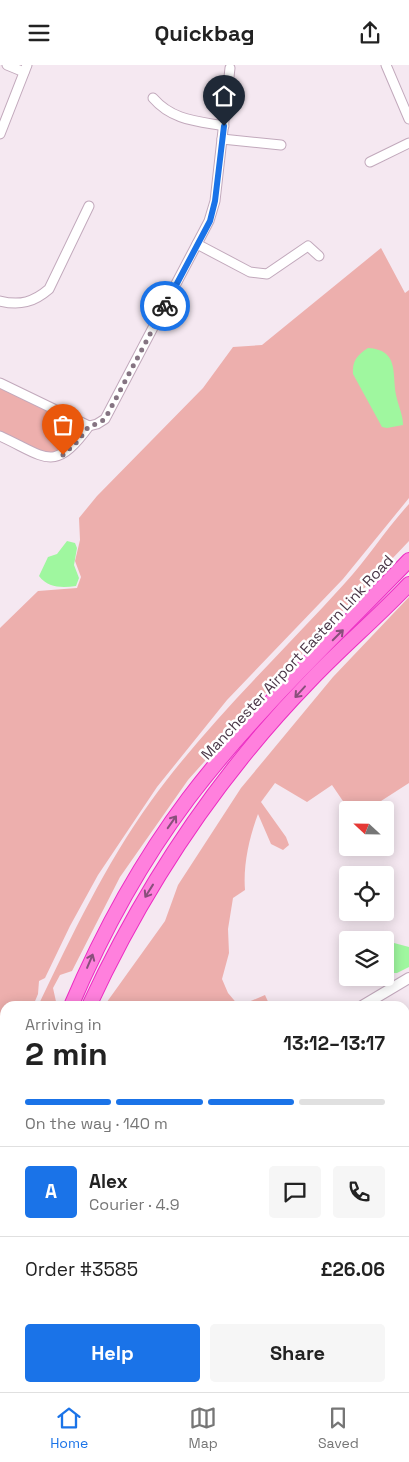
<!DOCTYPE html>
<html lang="en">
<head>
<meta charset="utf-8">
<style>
  :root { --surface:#fff; --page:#f6f6f6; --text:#222; --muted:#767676; --line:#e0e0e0; --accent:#1a73e8 }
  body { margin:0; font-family:"Space Grotesk",sans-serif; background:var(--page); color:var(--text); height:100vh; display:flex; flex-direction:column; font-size:19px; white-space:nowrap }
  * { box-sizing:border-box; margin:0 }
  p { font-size:16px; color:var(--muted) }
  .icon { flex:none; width:28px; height:28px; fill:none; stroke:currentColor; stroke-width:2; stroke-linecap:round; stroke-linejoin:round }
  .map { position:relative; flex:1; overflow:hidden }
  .side { position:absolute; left:0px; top:936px; width:410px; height:391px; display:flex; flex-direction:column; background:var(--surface); border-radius:15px 15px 0 0; box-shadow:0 2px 12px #0003 }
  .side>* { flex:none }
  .needle { width:32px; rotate:292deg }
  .controls { position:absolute; left:339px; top:736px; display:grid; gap:10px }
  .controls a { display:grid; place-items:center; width:55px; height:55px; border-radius:5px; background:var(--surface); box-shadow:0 2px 12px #0003; font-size:25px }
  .pin { position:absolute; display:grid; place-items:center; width:42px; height:42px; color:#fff; margin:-51px -21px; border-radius:50% 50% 50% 0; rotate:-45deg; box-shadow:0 0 5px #0007 }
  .pin .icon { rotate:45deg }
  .courier { position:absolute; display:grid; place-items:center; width:50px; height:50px; margin:-25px; border:4px solid #1a73e8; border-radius:50%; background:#fff; color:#222; box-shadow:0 1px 6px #0007 }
  .summary em { font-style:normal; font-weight:700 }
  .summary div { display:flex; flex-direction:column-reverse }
  .summary { display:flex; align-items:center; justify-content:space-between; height:85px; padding:0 25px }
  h1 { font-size:32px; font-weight:700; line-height:38px }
  .bar { display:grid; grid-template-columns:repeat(4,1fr); gap:8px 5px; align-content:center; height:60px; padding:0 25px }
  .bar i { height:6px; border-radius:4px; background:var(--line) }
  .bar .active { background:var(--accent) }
  .bar p { grid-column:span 4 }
  .line { display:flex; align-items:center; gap:12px; padding:0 25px; border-top:1px solid var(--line) }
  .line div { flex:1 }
  .round { display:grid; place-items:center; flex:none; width:52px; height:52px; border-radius:5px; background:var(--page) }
  .primary-button { display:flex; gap:10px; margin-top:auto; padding:10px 25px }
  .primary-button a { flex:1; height:58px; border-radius:5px; background:var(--accent); color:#fff; font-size:20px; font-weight:700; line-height:58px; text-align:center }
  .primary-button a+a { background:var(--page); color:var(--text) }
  header { display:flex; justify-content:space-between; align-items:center; height:65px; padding:0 25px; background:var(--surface); font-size:22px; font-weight:700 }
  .tab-bar { display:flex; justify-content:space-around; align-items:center; height:70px; border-top:1px solid var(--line); background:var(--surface); font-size:14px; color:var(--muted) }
  .tab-bar a { display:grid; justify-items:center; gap:2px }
  .tab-bar .active { color:var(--accent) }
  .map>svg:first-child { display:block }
</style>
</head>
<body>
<header><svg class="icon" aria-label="menu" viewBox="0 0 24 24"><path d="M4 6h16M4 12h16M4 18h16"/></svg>Quickbag<svg class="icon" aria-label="share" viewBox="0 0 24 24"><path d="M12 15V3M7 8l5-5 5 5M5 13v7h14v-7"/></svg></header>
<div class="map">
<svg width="409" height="1327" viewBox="0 0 409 1327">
  <rect width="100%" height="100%" fill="#f5e8f1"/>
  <g fill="#edafad">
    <path d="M381,183L405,228L409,225V433L343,514L227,635L157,722L98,810L70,861L45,913L39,916L38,929L33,941H5V1012L0,1026V563L38,526L77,523L81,512L75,496L80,475L79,453L97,431L203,323L233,282L262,280Z"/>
    <path d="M0,318L89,361L54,393L0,371Z"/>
    <path d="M409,439V476L277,615L188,715L120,812L72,906L60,910L53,923L57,941H38C72,870 105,800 151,736C208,657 280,590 345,518C368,493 386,464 409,439Z"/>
    <path d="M409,532V718L367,745H349L332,720L307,737L275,718L261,737L286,772L289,780L283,785L271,779L258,749C249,773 243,801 245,825L233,833L228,864L229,888L222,914L228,928L239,941L265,930L270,941H104L165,856L178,820L241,723L333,612Z"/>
    <path d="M409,1012V1130L405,1124V1014Z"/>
  </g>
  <g fill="#9ff79f">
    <path d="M368,283C399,285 392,307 396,330C398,340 403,350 403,360L387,363L382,362L353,309C352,296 357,290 368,283Z"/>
    <path d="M67,476L75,478L77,483L74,500L79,513L76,521C62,523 48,523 39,511L48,492L57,489Z"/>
    <path d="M394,878L409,882V902L397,908H393L385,898L386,884Z"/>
  </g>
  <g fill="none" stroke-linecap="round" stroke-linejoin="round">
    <g stroke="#c2a9bc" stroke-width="11">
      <g id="minor">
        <path d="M7,0L24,7"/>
        <path d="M386,0L409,54"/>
        <path d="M153,33C172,55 196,56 224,61"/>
        <path d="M0,69L27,0"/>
        <path d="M222,74L281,80"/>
        <path d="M370,97L409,78"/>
        <path d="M197,179L250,207L267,209L308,181L319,191"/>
        <path d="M0,236C20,241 34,237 49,224L89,141"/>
        <path d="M0,318L89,361C54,409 46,392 0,371"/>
        <path d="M89,361L97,359L105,354L209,156L215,136L230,3"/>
        <path d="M0,1280L5,1271"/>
      </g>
    </g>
    <g stroke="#c2a9bc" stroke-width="12">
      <path id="tertiary" d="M362,941L409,913"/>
    </g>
    <g stroke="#ec2bc3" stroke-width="16">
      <g id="trunk">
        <path d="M71,941C102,868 140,798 188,734C253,648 334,573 409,495"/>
        <path d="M89,941C144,822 218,711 309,617C341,583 377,553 409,519"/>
        <path d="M0,1121L5,1108"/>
        <path d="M0,1170L5,1157"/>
      </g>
    </g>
    <use href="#minor" stroke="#fff" stroke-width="9"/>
    <use href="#tertiary" stroke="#fff" stroke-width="10"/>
    <use href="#trunk" stroke="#ff80dd" stroke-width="14"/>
    <g stroke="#c2a9bc" stroke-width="12" stroke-linecap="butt">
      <path id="tertiary-bridge" d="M0,1108H5"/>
    </g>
    <use href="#tertiary-bridge" stroke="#fff" stroke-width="10"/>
  </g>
  <defs><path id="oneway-shaft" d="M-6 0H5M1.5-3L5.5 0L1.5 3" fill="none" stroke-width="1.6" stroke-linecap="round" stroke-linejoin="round" transform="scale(1.25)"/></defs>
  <g stroke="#894f7b">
    <use href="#oneway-shaft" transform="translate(338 570) rotate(-45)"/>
    <use href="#oneway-shaft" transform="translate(300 627) rotate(132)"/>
    <use href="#oneway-shaft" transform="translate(172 757) rotate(-55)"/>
    <use href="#oneway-shaft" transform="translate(149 826) rotate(122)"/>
    <use href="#oneway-shaft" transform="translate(90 896) rotate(-67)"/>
  </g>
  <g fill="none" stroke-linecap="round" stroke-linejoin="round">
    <path stroke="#857482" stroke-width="5" stroke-dasharray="0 9" d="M63,390L78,376L89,361L97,359L105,354L165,241"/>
    <path stroke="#1a73e8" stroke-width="6" d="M165,241L210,156L215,136L224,61"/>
  </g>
  <g text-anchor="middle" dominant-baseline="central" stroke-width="5" stroke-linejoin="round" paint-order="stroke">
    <g font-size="15" fill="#493546" stroke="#fff">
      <text transform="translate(297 592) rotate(-47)">Manchester Airport Eastern Link Road</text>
    </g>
  </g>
</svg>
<div class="controls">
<a><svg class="needle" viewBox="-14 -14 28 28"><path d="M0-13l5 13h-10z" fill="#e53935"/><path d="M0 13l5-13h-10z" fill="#767676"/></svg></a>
<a><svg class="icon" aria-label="locate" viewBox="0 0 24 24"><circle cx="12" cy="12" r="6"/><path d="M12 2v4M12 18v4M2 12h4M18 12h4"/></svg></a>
<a><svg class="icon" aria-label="layers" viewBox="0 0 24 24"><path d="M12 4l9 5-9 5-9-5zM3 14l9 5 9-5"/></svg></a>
</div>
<div class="pin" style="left:63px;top:390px;background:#ea580c"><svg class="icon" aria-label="bag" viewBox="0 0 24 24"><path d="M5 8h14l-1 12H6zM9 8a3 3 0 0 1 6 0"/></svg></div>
<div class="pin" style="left:224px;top:61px;background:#1f2937"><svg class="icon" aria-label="home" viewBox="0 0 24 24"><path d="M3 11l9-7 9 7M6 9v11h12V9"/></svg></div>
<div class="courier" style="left:165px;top:241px"><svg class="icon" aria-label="bike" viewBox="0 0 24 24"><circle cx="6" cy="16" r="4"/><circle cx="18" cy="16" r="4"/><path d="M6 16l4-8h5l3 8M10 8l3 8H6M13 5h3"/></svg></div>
<section class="side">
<div class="summary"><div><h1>2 min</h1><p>Arriving in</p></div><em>13:12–13:17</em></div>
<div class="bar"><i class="active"></i><i class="active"></i><i class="active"></i><i></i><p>On the way · 140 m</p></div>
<div class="line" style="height:90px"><b class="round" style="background:var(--accent);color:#fff">A</b><div><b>Alex</b><p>Courier · 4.9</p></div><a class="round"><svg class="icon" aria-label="chat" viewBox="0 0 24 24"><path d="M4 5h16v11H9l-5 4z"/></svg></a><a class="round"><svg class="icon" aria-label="phone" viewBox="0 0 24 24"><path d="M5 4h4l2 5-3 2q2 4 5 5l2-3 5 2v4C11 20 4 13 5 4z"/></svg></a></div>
<div class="line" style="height:65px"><div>Order #3585</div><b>£26.06</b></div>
<div class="primary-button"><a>Help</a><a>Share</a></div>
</section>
</div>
<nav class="tab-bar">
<a class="active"><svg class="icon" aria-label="home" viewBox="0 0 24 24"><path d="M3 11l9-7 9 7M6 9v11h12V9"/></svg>Home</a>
<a><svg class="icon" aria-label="map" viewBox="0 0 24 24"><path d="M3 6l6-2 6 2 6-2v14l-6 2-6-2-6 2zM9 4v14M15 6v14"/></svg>Map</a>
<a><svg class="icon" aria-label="saved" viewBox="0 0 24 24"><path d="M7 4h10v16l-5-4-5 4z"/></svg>Saved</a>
</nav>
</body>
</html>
